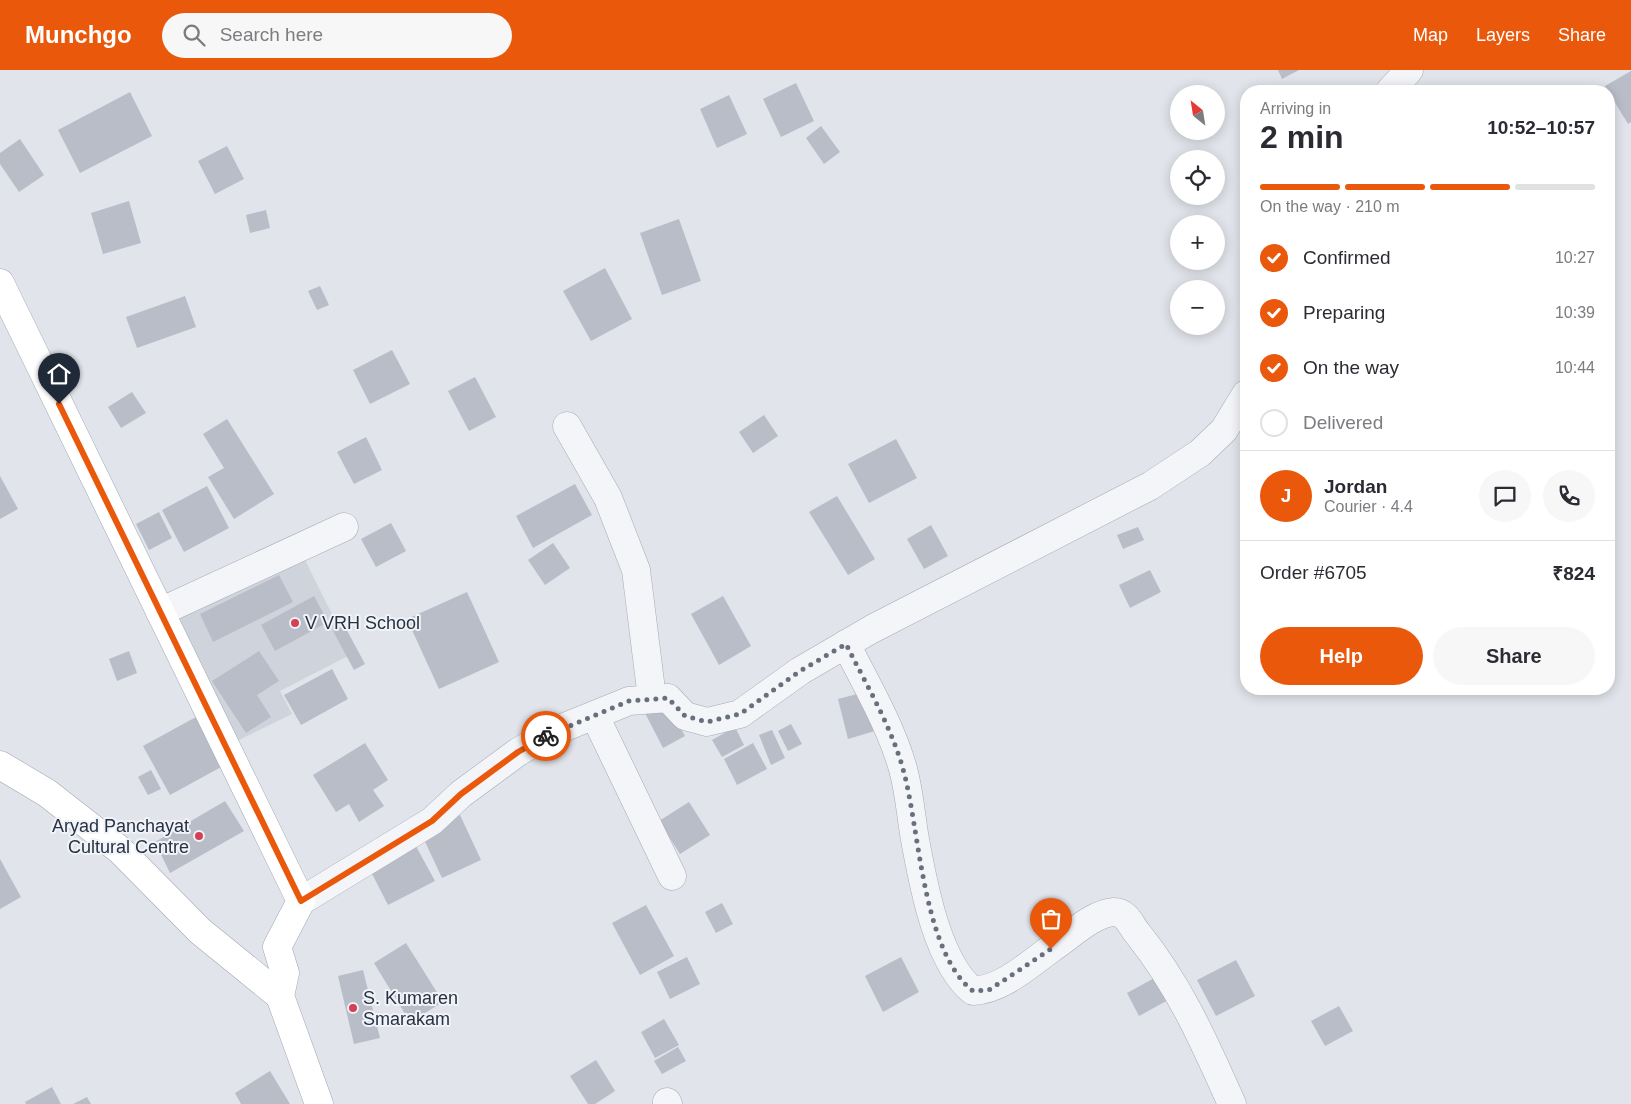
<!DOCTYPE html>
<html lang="en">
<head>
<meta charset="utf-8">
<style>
  :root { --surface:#fff; --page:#f7f7f7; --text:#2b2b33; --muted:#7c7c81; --line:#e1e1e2; --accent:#ea580c }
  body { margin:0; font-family:Helvetica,sans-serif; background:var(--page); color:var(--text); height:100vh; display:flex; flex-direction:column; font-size:19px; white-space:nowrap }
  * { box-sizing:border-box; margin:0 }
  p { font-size:16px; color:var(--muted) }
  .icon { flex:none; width:28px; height:28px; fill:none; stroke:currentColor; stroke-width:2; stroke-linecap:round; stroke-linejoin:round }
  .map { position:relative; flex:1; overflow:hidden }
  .sheet { position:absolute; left:1240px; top:15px; width:375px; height:610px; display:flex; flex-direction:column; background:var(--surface); border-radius:20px; box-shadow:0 2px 12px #0003 }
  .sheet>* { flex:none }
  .needle { width:32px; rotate:330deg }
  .fabs { position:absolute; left:1170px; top:15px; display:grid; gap:10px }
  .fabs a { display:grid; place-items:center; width:55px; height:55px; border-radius:50%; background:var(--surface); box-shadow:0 2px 12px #0003; font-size:25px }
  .pin { position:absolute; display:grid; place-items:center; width:42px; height:42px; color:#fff; margin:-51px -21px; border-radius:50% 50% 50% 0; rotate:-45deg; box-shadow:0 0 5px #0007 }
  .pin .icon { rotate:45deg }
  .courier { position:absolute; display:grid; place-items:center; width:50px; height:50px; margin:-25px; border:4px solid #ea580c; border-radius:50%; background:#fff; color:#222; box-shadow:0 1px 6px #0007 }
  .headline em { font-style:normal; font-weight:600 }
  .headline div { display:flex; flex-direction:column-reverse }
  .headline { display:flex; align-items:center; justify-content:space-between; height:85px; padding:0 20px }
  h1 { font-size:32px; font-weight:600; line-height:38px }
  .bar { display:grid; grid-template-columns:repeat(4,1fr); gap:8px 5px; align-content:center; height:60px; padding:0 20px }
  .bar i { height:6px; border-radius:4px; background:var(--line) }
  .bar .current { background:var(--accent) }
  .bar p { grid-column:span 4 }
  .line { display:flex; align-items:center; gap:12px; padding:0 20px; border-top:1px solid var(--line) }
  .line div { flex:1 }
  .round { display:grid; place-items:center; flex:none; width:52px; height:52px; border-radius:26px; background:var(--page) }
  ol { padding:0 20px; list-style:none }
  li { display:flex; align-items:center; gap:15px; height:55px }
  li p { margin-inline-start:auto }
  li .icon { padding:5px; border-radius:50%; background:var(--accent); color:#fff; stroke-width:4 }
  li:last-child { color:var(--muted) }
  li i { width:28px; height:28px; border:2px solid var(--line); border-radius:50% }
  .cta { display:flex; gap:10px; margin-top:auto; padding:10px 20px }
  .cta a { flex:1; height:58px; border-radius:30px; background:var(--accent); color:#fff; font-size:20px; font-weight:600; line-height:58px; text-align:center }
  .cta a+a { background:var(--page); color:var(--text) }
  header { display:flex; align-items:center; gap:30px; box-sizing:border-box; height:70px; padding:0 25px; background:var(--accent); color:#fff }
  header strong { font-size:24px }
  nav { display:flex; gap:28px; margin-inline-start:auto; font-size:18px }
  .search { width:350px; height:45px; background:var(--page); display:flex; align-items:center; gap:12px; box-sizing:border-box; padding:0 18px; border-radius:28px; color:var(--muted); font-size:19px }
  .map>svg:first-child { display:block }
</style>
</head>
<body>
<header>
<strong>Munchgo</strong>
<div class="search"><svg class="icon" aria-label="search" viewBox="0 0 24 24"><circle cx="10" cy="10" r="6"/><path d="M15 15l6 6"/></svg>Search here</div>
<nav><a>Map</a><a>Layers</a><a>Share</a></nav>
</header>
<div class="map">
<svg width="1631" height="1034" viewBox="0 0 1631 1034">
  <rect width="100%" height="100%" fill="#e1e4ea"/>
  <path fill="#cfd3dc" d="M302,484L352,584L280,621L292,644L233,673L171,550Z"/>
  <g fill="#b8bdc8">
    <path d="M1278,0H1299L1282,9Z"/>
    <path d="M1631,1V52L1628,54L1605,16Z"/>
    <path d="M796,13L814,51L781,67L763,29Z"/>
    <path d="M130,22L152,66L80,103L58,60Z"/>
    <path d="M729,25L747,64L717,78L700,39Z"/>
    <path d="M821,56L840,82L824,94L806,68Z"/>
    <path d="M20,69L44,105L19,122L0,94V83Z"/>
    <path d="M227,76L244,109L215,124L198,91Z"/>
    <path d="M129,131L141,173L103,184L91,143Z"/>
    <path d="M266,140L270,158L250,163L246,145Z"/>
    <path d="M679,149L701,211L662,225L640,163Z"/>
    <path d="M605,198L632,249L591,271L563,221Z"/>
    <path d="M320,216L329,235L317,240L308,221Z"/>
    <path d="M185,226L196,257L137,278L126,247Z"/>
    <path d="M392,280L410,314L370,334L353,300Z"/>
    <path d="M475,307L496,347L469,361L448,321Z"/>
    <path d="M132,322L146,343L121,358L108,337Z"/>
    <path d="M764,345L778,366L753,383L739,362Z"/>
    <path d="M227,349L274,424L234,449L208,407L224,398L203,364Z"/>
    <path d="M366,367L382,400L354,414L337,382Z"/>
    <path d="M896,369L917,408L869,433L848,394Z"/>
    <path d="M0,406L18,439L0,449Z"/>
    <path d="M575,414L592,445L533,478L516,446Z"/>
    <path d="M207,416L229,458L184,482L162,440Z"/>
    <path d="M837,426L875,489L848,505L809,442Z"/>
    <path d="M159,442L172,468L149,480L136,454Z"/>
    <path d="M391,453L406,481L376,497L361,469Z"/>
    <path d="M931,455L948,486L924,499L907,469Z"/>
    <path d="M1138,457L1144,470L1123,479L1117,465Z"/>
    <path d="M553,473L570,498L545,515L528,490Z"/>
    <path d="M1150,500L1161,522L1130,538L1119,515Z"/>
    <path d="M279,505L293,532L213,572L200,544Z"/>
    <path d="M467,522L499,592L439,619L407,549Z"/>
    <path d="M314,526L328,552L275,581L261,555Z"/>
    <path d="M723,526L751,576L719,595L691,544Z"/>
    <path d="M344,555L365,594L354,600L333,561Z"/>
    <path d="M129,581L137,603L117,611L109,589Z"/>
    <path d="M259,581L279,611L257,625L271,647L246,663L212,611Z"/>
    <path d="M332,599L348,629L301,655L284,625Z"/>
    <path d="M865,622L875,661L848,669L838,629Z"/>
    <path d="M666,631L685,666L663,678L645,643Z"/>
    <path d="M196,647L223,696L170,725L143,676Z"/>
    <path d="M791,654L802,674L788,681L778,661Z"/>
    <path d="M735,657L744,675L722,687L712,670Z"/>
    <path d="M772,660L785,688L771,695L759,665Z"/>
    <path d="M365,673L388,710L373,720L384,736L359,752L349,734L336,742L313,705Z"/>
    <path d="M753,673L767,699L737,715L724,689Z"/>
    <path d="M151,700L161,719L148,725L138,707Z"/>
    <path d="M225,731L244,761L170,803L155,772Z"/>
    <path d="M689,732L710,765L680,784L659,751Z"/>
    <path d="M460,745L481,790L442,808L421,763Z"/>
    <path d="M412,769L435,811L388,835L366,792Z"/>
    <path d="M0,789L21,827L0,839Z"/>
    <path d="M722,833L733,854L716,863L705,842Z"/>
    <path d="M646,835L674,886L640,905L612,853Z"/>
    <path d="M406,873L443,932L410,952L374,893Z"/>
    <path d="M687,887L700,914L670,929L657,902Z"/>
    <path d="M901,887L919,922L883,942L865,906Z"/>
    <path d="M1236,890L1255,926L1216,946L1197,910Z"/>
    <path d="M363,900L380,968L354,974L338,906Z"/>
    <path d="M1158,906L1170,929L1139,946L1127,923Z"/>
    <path d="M1339,936L1353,961L1325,976L1311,951Z"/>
    <path d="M664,949L679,975L655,988L641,962Z"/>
    <path d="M678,977L686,991L662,1004L654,991Z"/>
    <path d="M596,990L615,1021L595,1034H588L570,1006Z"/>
    <path d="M270,1001L290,1034H241L235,1023Z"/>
    <path d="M52,1017L61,1034H26L25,1032Z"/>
    <path d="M87,1027L91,1034H73Z"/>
  </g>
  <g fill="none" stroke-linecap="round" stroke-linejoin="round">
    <g stroke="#a6abb5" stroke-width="29">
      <g id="minor">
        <path d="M1390,21L1409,0"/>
        <path d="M567,356L608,428L636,500L652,628"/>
        <path d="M160,542L344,457"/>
        <path d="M846,574C866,614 891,656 903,699C910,724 911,750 916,775C924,818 938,893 973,921C1003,919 1028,895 1052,878C1069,867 1093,843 1114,842C1127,842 1131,856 1138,864C1181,918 1204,972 1232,1034"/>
        <path d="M595,646L672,806"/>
        <path d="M301,831L432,751L461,724L518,682L555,661L629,631L668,628L685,646L707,652L740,644L800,601L872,559L1150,416L1200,383L1224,360L1246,324"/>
        <path d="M667,1032L668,1034"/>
      </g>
    </g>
    <g stroke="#9fa9b7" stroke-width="29">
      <g id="major">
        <path d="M0,213L301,831L277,877L285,903L280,926L319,1034"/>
        <path d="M0,695L47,723L120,780L200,861L280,926"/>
      </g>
    </g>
    <use href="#minor" stroke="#f4f5f8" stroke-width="28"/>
    <use href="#major" stroke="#fff" stroke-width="28"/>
  </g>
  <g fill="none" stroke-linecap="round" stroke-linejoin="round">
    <path stroke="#69707d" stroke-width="5" stroke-dasharray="0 9" d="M546,666L629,631L668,628L685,646L707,652L740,644L800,601L846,574C866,614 891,656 903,699C920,759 922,881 973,921L989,920L1051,879"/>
    <path stroke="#ea580c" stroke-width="6" d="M59,334L301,831L432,751L461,724L518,682L546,666"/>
  </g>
  <g fill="#d54055" stroke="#f0f3f7" stroke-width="2">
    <circle cx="295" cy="553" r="5"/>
    <circle cx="199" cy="766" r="5"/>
    <circle cx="353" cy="938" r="5"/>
  </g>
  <g text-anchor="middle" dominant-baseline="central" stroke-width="4" stroke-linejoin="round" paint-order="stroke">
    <g font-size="18" fill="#283243" stroke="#f0f3f7" text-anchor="start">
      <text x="305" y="553">V VRH School</text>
      <text x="189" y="756" text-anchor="end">Aryad Panchayat<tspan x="189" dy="21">Cultural Centre</tspan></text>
      <text x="363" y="928">S. Kumaren<tspan x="363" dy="21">Smarakam</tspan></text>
    </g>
  </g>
</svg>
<div class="fabs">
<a><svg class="needle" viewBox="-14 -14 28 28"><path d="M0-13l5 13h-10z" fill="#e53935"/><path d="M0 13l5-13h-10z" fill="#7c7c81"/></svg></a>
<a><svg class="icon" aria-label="locate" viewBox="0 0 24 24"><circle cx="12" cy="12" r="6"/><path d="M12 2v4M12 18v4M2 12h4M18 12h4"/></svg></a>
<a>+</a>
<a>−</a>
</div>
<div class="pin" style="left:1051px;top:879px;background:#ea580c"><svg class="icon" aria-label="bag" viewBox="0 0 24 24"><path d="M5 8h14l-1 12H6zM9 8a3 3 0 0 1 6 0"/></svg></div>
<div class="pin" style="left:59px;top:334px;background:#1f2937"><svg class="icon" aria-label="home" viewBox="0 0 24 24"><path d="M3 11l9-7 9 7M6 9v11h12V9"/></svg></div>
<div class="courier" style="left:546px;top:666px"><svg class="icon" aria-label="bike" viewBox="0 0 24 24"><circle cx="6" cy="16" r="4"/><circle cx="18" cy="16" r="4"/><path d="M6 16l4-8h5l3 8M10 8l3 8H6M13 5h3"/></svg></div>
<section class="sheet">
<div class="headline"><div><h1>2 min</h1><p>Arriving in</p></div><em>10:52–10:57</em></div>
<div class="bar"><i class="current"></i><i class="current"></i><i class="current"></i><i></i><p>On the way · 210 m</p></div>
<ol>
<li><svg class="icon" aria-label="check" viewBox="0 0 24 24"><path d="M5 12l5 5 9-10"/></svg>Confirmed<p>10:27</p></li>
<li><svg class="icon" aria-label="check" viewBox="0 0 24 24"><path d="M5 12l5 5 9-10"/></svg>Preparing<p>10:39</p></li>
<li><svg class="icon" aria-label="check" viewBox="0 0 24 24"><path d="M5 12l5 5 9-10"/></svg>On the way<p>10:44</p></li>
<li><i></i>Delivered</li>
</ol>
<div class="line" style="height:90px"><b class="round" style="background:var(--accent);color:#fff">J</b><div><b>Jordan</b><p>Courier · 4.4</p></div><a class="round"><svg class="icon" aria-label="chat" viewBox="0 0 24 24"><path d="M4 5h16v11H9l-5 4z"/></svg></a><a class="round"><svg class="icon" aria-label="phone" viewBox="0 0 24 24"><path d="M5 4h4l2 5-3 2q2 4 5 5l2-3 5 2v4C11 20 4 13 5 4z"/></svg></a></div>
<div class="line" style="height:65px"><div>Order #6705</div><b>₹824</b></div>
<div class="cta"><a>Help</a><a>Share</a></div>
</section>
</div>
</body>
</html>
